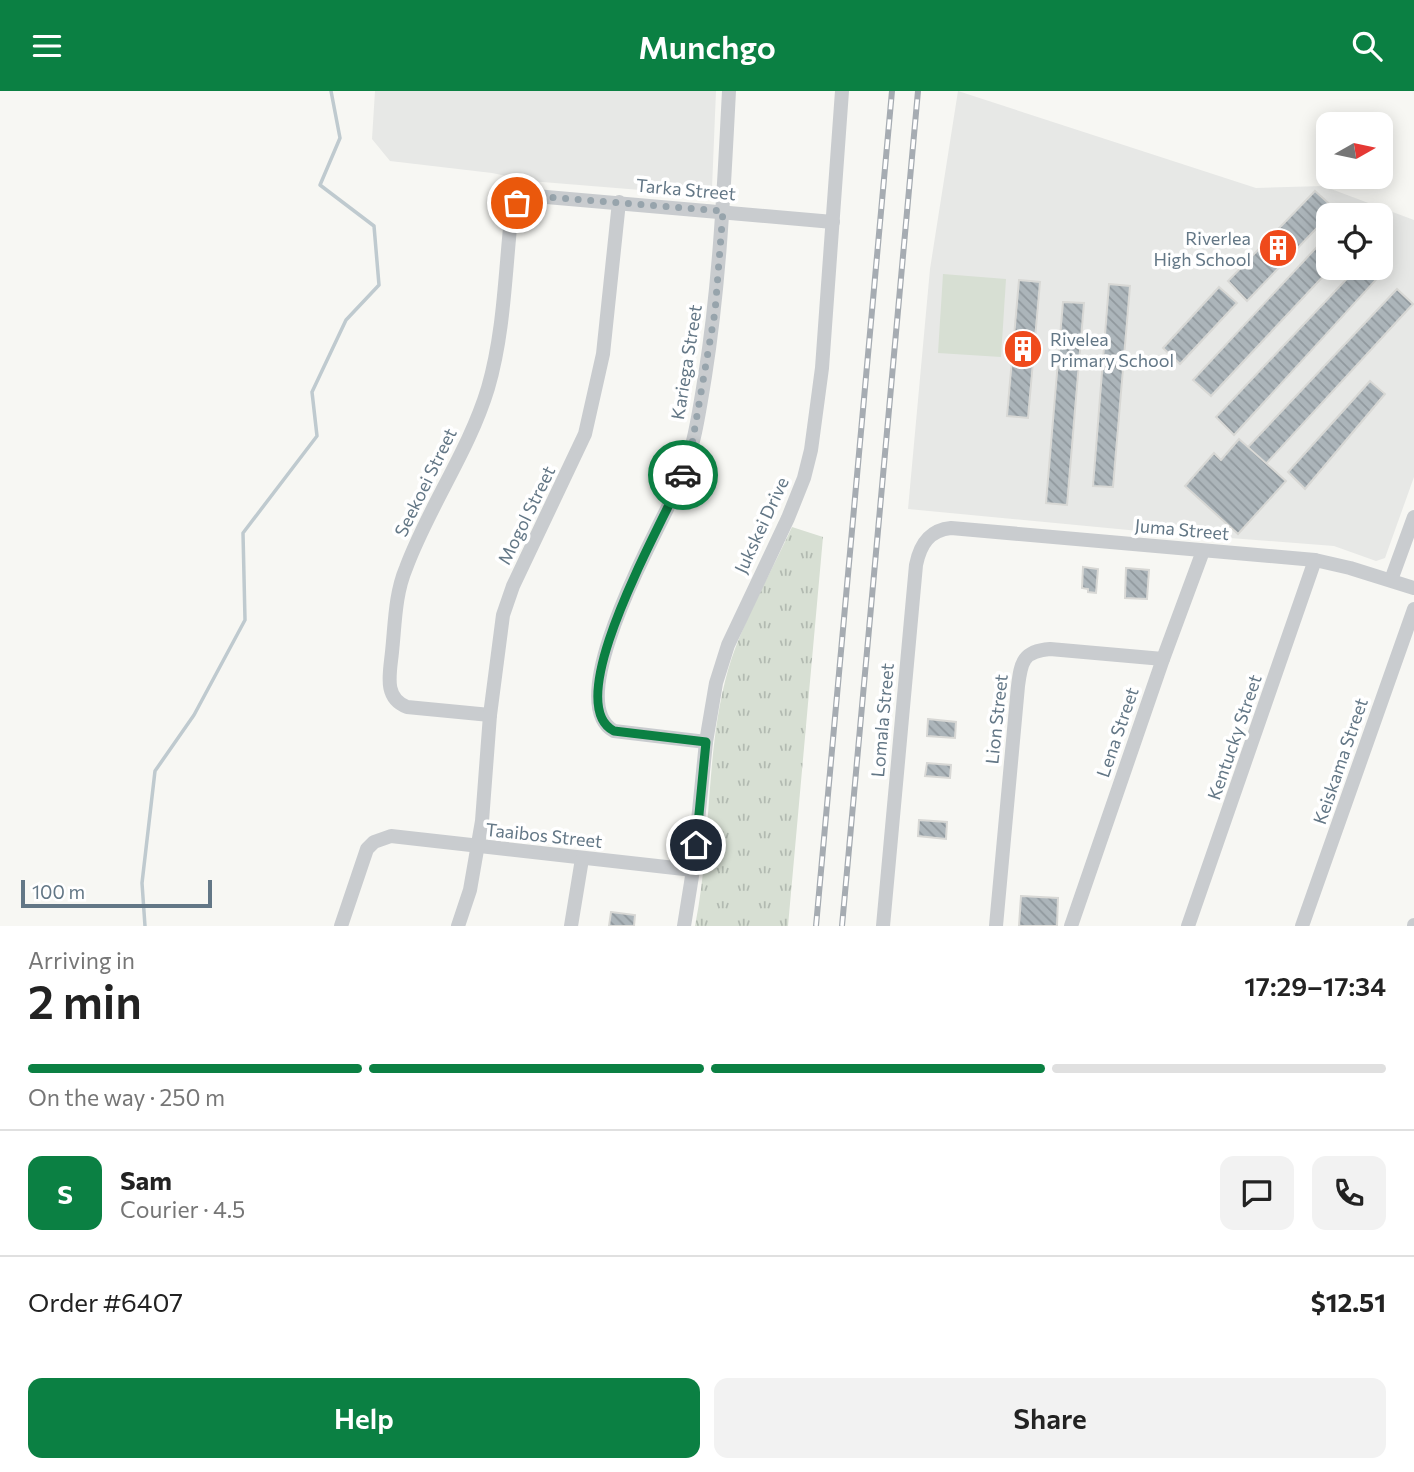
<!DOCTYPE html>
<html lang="en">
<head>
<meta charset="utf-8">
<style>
  :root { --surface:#fff; --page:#f2f2f2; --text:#222; --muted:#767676; --line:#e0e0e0; --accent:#0b8043 }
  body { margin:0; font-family:Commissioner,sans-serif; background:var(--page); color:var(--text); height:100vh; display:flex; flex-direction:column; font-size:26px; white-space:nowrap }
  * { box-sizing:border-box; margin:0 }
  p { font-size:23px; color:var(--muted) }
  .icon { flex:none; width:38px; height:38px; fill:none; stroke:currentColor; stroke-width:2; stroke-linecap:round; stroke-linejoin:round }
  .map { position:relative; height:835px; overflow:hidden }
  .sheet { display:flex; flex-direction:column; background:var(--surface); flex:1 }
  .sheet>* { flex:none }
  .needle { width:46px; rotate:81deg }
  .controls { position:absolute; left:1316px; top:21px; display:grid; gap:14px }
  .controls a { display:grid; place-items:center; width:77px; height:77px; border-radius:14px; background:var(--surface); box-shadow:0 4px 18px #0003; font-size:35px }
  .scale { position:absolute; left:21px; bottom:18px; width:191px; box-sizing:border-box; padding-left:7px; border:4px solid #637786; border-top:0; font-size:19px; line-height:24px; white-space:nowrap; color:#637786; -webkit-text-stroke:5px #fff; paint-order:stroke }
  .pin { position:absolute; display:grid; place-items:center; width:60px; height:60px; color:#fff; margin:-30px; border:4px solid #fff; border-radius:50%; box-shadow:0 2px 7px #0007 }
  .courier { position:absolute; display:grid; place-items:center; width:70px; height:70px; margin:-35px; border:5px solid #0b8043; border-radius:50%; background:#fff; color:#222; box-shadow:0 2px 9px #0007 }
  .overview em { font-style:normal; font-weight:600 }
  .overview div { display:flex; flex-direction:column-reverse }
  .overview { display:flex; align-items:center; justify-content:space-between; height:119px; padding:0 28px }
  h1 { font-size:46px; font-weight:600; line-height:52px }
  .bar { display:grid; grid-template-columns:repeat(4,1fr); gap:10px 7px; align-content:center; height:84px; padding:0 28px }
  .bar i { height:9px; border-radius:5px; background:var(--line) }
  .bar .current { background:var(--accent) }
  .bar p { grid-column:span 4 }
  .line { display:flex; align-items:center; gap:18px; padding:0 28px; border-top:2px solid var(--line) }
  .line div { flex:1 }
  .round { display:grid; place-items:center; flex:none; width:74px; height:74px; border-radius:14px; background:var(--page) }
  .action { display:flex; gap:14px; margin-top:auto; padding:14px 28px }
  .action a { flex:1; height:80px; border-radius:14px; background:var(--accent); color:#fff; font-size:28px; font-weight:600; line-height:80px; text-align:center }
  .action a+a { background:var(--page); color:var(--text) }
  header { display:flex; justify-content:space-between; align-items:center; height:91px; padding:0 28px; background:var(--accent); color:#fff; font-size:32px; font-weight:600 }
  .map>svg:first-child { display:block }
</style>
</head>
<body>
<header><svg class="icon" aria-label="menu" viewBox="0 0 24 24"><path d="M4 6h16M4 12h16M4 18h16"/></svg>Munchgo<svg class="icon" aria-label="search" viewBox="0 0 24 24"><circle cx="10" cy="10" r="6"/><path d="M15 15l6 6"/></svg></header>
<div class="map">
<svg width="1414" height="835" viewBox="0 0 1414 835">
  <defs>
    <pattern id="park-tufts" width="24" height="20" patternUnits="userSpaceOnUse" patternTransform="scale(1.75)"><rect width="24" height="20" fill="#d7dfd3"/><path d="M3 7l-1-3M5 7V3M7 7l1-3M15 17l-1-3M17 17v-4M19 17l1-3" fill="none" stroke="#b2bab1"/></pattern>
    <pattern id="building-back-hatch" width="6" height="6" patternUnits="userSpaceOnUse" patternTransform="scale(1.75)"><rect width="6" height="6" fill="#acb5ba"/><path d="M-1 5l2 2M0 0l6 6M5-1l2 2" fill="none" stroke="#90989d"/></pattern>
  </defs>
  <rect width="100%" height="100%" fill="#f7f7f3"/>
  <g fill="#e7e8e6" fill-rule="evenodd">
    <path d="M375,0H716L712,97L702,104L530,90L492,82L390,70L372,48Z"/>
    <path d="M958,0L1256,97L1323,95L1414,129V386L1385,467L1376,470L1334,455L1139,440L908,418L930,178ZM1328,124H1381V177H1328Z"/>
  </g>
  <path fill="#d7dfd3" d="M943,183L1006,188L1001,266L938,262Z"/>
  <path fill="url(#park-tufts)" d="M792,436L823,446L788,835H695C712,752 705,660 728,579C742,531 771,482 792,436Z"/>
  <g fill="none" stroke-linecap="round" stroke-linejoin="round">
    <path stroke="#bfcacf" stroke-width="3.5" d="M145,835L142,792L155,680L194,624L245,529L243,442L317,345L312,301L346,229L379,194L374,135L320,94L340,47L331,0"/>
  </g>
  <g fill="url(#building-back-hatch)" stroke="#d8d8d5" stroke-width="2">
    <path d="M1315,100L1335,118L1247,210L1228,190Z"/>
    <path d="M1328,144V177H1331L1211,305L1193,289Z"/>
    <path d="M1357,177H1380L1384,180L1234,344L1216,326Z"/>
    <path d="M1019,189L1040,191L1028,327L1007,325Z"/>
    <path d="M1109,193L1130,195L1113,396L1093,395Z"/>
    <path d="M1219,196L1237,212L1180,273L1163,257Z"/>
    <path d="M1397,198L1413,213L1263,376L1246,358Z"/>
    <path d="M1063,211L1084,212L1067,414L1046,412Z"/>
    <path d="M1370,290L1385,303L1305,398L1288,381Z"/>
    <path d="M1239,348L1286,390L1238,443L1185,395L1214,362L1221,369Z"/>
    <path d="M1083,476L1098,478L1096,502L1088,501V498L1082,497Z"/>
    <path d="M1126,477L1149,479L1147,508L1125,507Z"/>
    <path d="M928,628L956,631L955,647L927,645Z"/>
    <path d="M927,672L951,674L950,687L925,685Z"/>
    <path d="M919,729L947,731L946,748L918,745Z"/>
    <path d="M1021,805L1058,807L1057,835H1019Z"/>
    <path d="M611,821L635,824L634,835H609Z"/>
  </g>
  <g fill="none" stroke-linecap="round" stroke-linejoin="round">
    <g stroke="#c9cccf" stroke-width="14">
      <path d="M1391,489L1414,426"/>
      <path d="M490,624L407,616C383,607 390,582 392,561C395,533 395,503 406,477C429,415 469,360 488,297C504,242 505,183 511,127C514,113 520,106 535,105L833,131"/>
      <path d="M706,651L614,640C559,610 662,433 679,393C694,359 699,321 705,285C720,190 724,95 729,0"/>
      <path d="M341,835L367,758L374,751L391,745L693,779"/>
      <path d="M458,835L470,799L482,730L490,624L503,524L513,495L585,343L603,263L619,111"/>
      <path d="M571,835L582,768"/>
      <path d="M684,835L693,779L706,651L716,592L728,554L788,427L804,387L811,359L822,277L842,0"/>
      <path d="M883,835L916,474C920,454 929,439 951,437L1315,469L1350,477L1414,497"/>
      <path d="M996,835L1018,595C1021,571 1023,560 1050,558L1163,568"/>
      <path d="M1071,835L1163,568L1203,460"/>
      <path d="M1188,835L1315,469"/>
      <path d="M1302,835L1414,518"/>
      <path d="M1414,835V834"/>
    </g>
    <g stroke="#a6acb2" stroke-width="6">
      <g id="rail">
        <path d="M816,835L892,0"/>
        <path d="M842,835L918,0"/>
      </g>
    </g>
    <use href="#rail" stroke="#fff" stroke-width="3.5" stroke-dasharray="10" stroke-linecap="butt"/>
  </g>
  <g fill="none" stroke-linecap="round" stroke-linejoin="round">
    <path stroke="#97a4ac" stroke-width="7" stroke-dasharray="0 12.6" d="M517,112L527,106L535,105L723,120L715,221L691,359L683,384"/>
    <path stroke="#0b8043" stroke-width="9" d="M683,384C667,425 557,611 614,640L706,651L696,754"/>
  </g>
  <defs>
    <g id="building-disc" transform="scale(2.0125)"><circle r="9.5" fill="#ef4a1b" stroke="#fff"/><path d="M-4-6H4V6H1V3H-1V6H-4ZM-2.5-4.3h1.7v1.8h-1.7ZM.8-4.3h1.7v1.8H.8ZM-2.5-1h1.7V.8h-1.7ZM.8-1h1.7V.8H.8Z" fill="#fff"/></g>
  </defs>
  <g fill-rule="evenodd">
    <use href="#building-disc" x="1278" y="157"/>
    <use href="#building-disc" x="1023" y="258"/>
  </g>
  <g text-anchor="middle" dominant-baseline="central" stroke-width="7" stroke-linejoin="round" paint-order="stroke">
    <g font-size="18" fill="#637786" stroke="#fff">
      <text transform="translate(686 98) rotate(5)">Tarka Street</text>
      <text transform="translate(686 271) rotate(-81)">Kariega Street</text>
      <text transform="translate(425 391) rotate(-64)">Seekoei Street</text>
      <text transform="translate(526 424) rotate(-64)">Mogol Street</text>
      <text transform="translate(761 434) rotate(-65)">Jukskei Drive</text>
      <text transform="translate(1182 438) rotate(5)">Juma Street</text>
      <text transform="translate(996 628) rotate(-84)">Lion Street</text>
      <text transform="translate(882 629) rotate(-85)">Lomala Street</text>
      <text transform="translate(1117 641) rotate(-71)">Lena Street</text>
      <text transform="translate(1234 646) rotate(-71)">Kentucky Street</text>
      <text transform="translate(1340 670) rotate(-71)">Keiskama Street</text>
      <text transform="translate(544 744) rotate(6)">Taaibos Street</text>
    </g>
    <g font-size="18" fill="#637786" stroke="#fff" text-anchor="end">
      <text x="1251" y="147">Riverlea<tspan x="1251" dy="21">High School</tspan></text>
      <text x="1050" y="248" text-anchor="start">Rivelea<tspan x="1050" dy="21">Primary School</tspan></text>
    </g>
  </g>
</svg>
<div class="controls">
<a><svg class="needle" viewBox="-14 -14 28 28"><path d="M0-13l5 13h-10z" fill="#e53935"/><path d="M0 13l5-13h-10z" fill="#767676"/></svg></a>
<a><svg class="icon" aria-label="locate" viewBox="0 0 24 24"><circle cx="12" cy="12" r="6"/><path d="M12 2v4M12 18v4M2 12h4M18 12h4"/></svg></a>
</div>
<div class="scale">100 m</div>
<div class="pin" style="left:517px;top:112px;background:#ea580c"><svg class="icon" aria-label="bag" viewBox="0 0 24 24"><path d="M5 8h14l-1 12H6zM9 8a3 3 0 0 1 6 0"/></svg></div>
<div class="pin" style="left:696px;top:754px;background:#1f2937"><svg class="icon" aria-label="home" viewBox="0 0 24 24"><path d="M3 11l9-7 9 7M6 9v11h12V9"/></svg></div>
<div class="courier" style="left:683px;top:384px"><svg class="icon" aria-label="car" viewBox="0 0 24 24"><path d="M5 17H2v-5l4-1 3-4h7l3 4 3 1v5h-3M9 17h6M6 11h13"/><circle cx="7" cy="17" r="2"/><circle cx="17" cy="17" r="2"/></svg></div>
</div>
<section class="sheet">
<div class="overview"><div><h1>2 min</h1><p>Arriving in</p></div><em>17:29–17:34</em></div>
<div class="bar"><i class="current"></i><i class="current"></i><i class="current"></i><i></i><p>On the way · 250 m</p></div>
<div class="line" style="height:126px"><b class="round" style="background:var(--accent);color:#fff">S</b><div><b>Sam</b><p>Courier · 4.5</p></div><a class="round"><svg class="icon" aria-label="chat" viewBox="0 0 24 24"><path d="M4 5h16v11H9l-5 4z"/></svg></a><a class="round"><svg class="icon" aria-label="phone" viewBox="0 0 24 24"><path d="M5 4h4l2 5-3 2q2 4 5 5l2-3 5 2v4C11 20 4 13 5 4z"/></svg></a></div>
<div class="line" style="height:91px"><div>Order #6407</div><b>$12.51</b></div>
<div class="action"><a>Help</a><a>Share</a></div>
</section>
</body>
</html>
